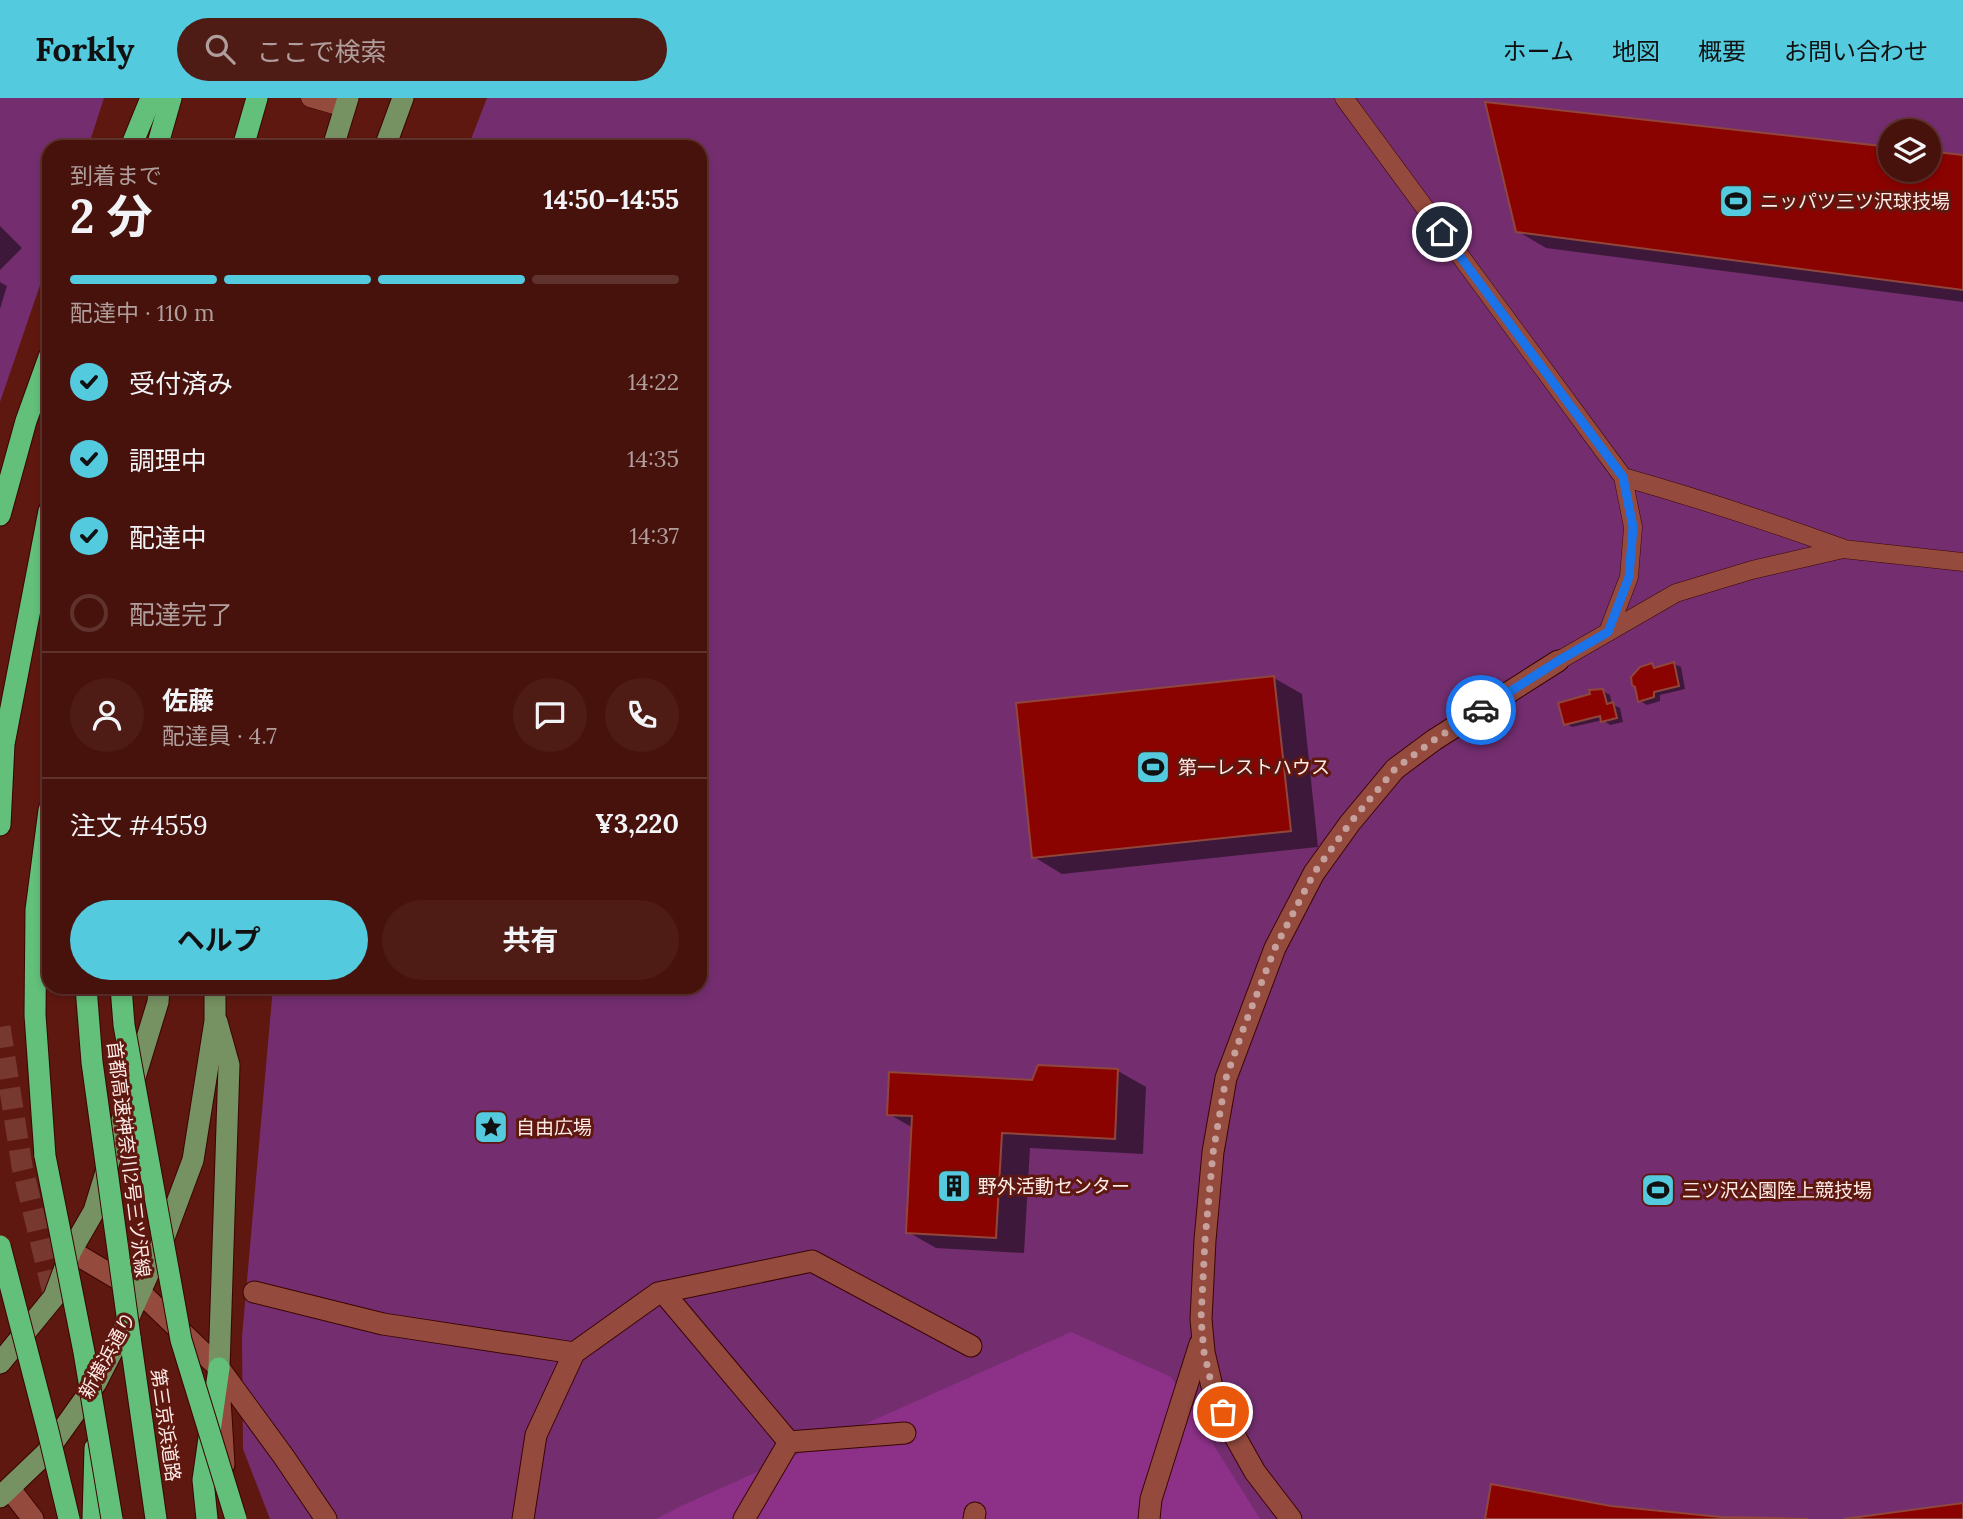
<!DOCTYPE html>
<html lang="ja">
<head>
<meta charset="utf-8">
<style>
  :root { --surface:#47120c; --page:#4e1b15; --text:#f1f3f6; --muted:#b09e9d; --line:#5f322d; --accent:#54cade }
  body { margin:0; font-family:Lora,"Noto Sans JP",serif; background:var(--page); color:var(--text); height:100vh; display:flex; flex-direction:column; font-size:26px; white-space:nowrap }
  * { box-sizing:border-box; margin:0 }
  p { font-size:23px; color:var(--muted) }
  .icon { flex:none; width:38px; height:38px; fill:none; stroke:currentColor; stroke-width:2; stroke-linecap:round; stroke-linejoin:round }
  .map { position:relative; flex:1; overflow:hidden }
  .details { position:absolute; left:42px; top:42px; width:665px; height:854px; display:flex; flex-direction:column; background:var(--surface); border-radius:21px; box-shadow:0 4px 10px #0003,0 0 0 2px var(--line) }
  .details>* { flex:none }
  .buttons { position:absolute; left:1878px; top:21px; display:grid; gap:14px }
  .buttons a { display:grid; place-items:center; width:63px; height:63px; border-radius:50%; background:var(--surface); box-shadow:0 4px 10px #0003,0 0 0 2px var(--line); font-size:35px }
  .pin { position:absolute; display:grid; place-items:center; width:60px; height:60px; color:#fff; margin:-30px; border:4px solid #fff; border-radius:50%; box-shadow:0 2px 7px #0007 }
  .courier { position:absolute; display:grid; place-items:center; width:70px; height:70px; margin:-35px; border:5px solid #1a73e8; border-radius:50%; background:#fff; color:#222; box-shadow:0 2px 9px #0007 }
  .summary em { font-style:normal; font-weight:700 }
  .summary div { display:flex; flex-direction:column-reverse }
  .summary { display:flex; align-items:center; justify-content:space-between; height:119px; padding:0 28px }
  h1 { font-size:46px; font-weight:700; line-height:52px }
  .bar { display:grid; grid-template-columns:repeat(4,1fr); gap:10px 7px; align-content:center; height:84px; padding:0 28px }
  .bar i { height:9px; border-radius:5px; background:var(--line) }
  .bar .selected { background:var(--accent) }
  .bar p { grid-column:span 4 }
  .line { display:flex; align-items:center; gap:18px; padding:0 28px; border-top:2px solid var(--line) }
  .line div { flex:1 }
  .round { display:grid; place-items:center; flex:none; width:74px; height:74px; border-radius:37px; background:var(--page) }
  ol { padding:0 28px; list-style:none }
  li { display:flex; align-items:center; gap:21px; height:77px }
  li p { margin-inline-start:auto }
  li .icon { padding:7px; border-radius:50%; background:var(--accent); color:#111; stroke-width:4 }
  li:last-child { color:var(--muted) }
  li i { width:38px; height:38px; border:4px solid var(--line); border-radius:50% }
  .cta { display:flex; gap:14px; margin-top:auto; padding:14px 28px }
  .cta a { flex:1; height:80px; border-radius:42px; background:var(--accent); color:#111; font-size:28px; font-weight:700; line-height:80px; text-align:center }
  .cta a+a { background:var(--page); color:var(--text) }
  header { display:flex; align-items:center; gap:42px; box-sizing:border-box; height:98px; padding:0 35px; background:var(--accent); color:#111 }
  header strong { font-size:33px }
  nav { display:flex; gap:38px; margin-inline-start:auto; font-size:24px }
  .search { width:490px; height:63px; background:var(--page); display:flex; align-items:center; gap:18px; box-sizing:border-box; padding:0 24px; border-radius:38px; color:var(--muted); font-size:26px }
  .map>svg:first-child { display:block }
</style>
</head>
<body>
<header>
<strong>Forkly</strong>
<div class="search"><svg class="icon" aria-label="search" viewBox="0 0 24 24"><circle cx="10" cy="10" r="6"/><path d="M15 15l6 6"/></svg>ここで検索</div>
<nav><a>ホーム</a><a>地図</a><a>概要</a><a>お問い合わせ</a></nav>
</header>
<div class="map">
<svg width="1963" height="1421" viewBox="0 0 1963 1421">
  <rect width="100%" height="100%" fill="#5f1810"/>
  <g fill="#742e70" fill-rule="evenodd">
    <path d="M0,0H104L88,49H49V161L0,304Z"/>
    <path d="M487,0H1963V1421H270L243,1351L242,1239L273,889H700V49H468ZM1890,33H1928V72H1890Z"/>
  </g>
  <path fill="#8d3188" d="M1071,1234L1171,1279L1260,1421H656L679,1409Z"/>
  <g fill="#0007">
    <path d="M1890,51V72H1928L1963,59V204L1546,150L1517,133Z"/>
    <path d="M0,128L22,150L0,172Z"/>
    <path d="M0,184L7,188L0,211Z"/>
    <path d="M1674,566L1681,569L1685,591L1660,597V603L1647,607L1640,603L1652,567L1658,570Z"/>
    <path d="M1274,580L1302,596L1318,749L1062,776L1034,759Z"/>
    <path d="M1603,593L1610,597L1612,606L1620,610L1623,624L1610,627L1603,622L1572,629L1565,625Z"/>
    <path d="M1118,973L1146,989L1143,1056L1030,1050L1024,1155L936,1150L908,1134L913,1030L889,1016L1034,984Z"/>
  </g>
  <g fill="#8a0300" stroke="#91463b" stroke-width="2">
    <path d="M1485,4L1890,49V72H1928V53L1963,57V192L1516,134Z"/>
    <path d="M1674,564L1679,588L1654,594V599L1638,604L1635,589L1632,587L1631,579L1640,569L1652,565L1654,570Z"/>
    <path d="M1274,578L1291,733L1032,760L1016,605Z"/>
    <path d="M1603,591L1607,606L1613,604L1617,620L1601,624L1600,618L1564,627L1558,605L1590,596L1589,592Z"/>
    <path d="M1038,967L1118,971L1115,1041L1002,1035L996,1140L906,1135L912,1018L887,1017L889,974L1032,982Z"/>
    <path d="M1491,1386L1611,1408L1721,1419L1808,1421H1485Z"/>
    <path d="M1963,1405V1421H1844Z"/>
  </g>
  <g fill="none" stroke-linecap="round" stroke-linejoin="round">
    <path stroke="#773830" stroke-width="21" stroke-dasharray="21 10" stroke-linecap="butt" d="M0,929L22,1068L54,1199"/>
    <g stroke="#3a0502" stroke-width="19">
      <g id="lane">
        <path d="M310,0L345,10"/>
        <path d="M1344,0L1623,379L1633,429L1629,479L1608,534"/>
        <path d="M1623,379C1697,400 1770,424 1842,450"/>
        <path d="M1558,563L1676,495L1752,472L1843,451L1963,464"/>
      </g>
    </g>
    <g stroke="#3a0502" stroke-width="23">
      <g id="street">
        <path d="M71,1153L140,1194L219,1270L284,1359L326,1421"/>
        <path d="M254,1194L383,1226L574,1255"/>
        <path d="M663,1194L789,1344"/>
        <path d="M220,1301L224,1367"/>
        <path d="M10,1391L33,1421"/>
        <path d="M523,1421L536,1337L574,1255L658,1195L812,1163L971,1248"/>
        <path d="M744,1421L789,1344L905,1335"/>
        <path d="M974,1421L975,1415"/>
        <path d="M1149,1421L1151,1401L1200,1246"/>
        <path d="M1291,1421L1255,1374L1233,1335L1213,1293L1204,1254L1201,1221L1205,1142L1213,1054L1226,980L1275,850L1314,775L1350,725L1395,671L1434,642L1558,563"/>
      </g>
    </g>
    <g stroke="#3a0502" stroke-width="23">
      <g id="primary">
        <path d="M333,49L348,0"/>
        <path d="M385,49L403,0"/>
        <path d="M217,924L229,967L219,1270"/>
        <path d="M0,1265L54,1199L71,1153L94,1113L158,904L159,889"/>
        <path d="M0,1399L46,1355L96,1285L125,1228L162,1145L193,1062L215,923V889"/>
      </g>
    </g>
    <g stroke="#3a0502" stroke-width="23">
      <g id="highway">
        <path d="M131,49L151,0"/>
        <path d="M157,49L171,0"/>
        <path d="M243,49L257,0"/>
        <path d="M0,417L26,323L49,259"/>
        <path d="M0,727L4,646L49,413"/>
        <path d="M45,1058L35,917L36,812L49,712"/>
        <path d="M130,1239L156,1421"/>
        <path d="M93,1421L95,1350"/>
        <path d="M207,1421L203,1382L219,1270"/>
      </g>
    </g>
    <use href="#lane" stroke="#954a3e" stroke-width="18"/>
    <use href="#street" stroke="#954a3e" stroke-width="21"/>
    <use href="#primary" stroke="#769162" stroke-width="21"/>
    <use href="#highway" stroke="#62c07a" stroke-width="21"/>
    <g stroke="#3a0502" stroke-width="23" stroke-linecap="butt">
      <g id="highway-bridge">
        <path d="M86,889L92,964L130,1239"/>
        <path d="M121,889L124,927L181,1242L236,1421"/>
        <path d="M45,1058L84,1254L112,1421"/>
        <path d="M0,1148L48,1333L69,1421"/>
      </g>
    </g>
    <use href="#highway-bridge" stroke="#62c07a" stroke-width="21"/>
  </g>
  <g fill="none" stroke-linecap="round" stroke-linejoin="round">
    <path stroke="#c6a19c" stroke-width="7" stroke-dasharray="0 12.6" d="M1223,1314L1213,1293L1204,1254L1201,1221L1205,1142L1213,1055L1226,980L1244,929L1275,850L1314,775L1350,725L1395,671L1434,642L1481,612"/>
    <path stroke="#1a73e8" stroke-width="9" d="M1442,134L1623,379L1633,429L1629,479L1608,534L1558,563L1481,612"/>
  </g>
  <defs>
    <g id="stadium-square" transform="scale(1.75)"><rect x="-9" y="-9" width="18" height="18" rx="4" fill="#54cade" stroke="#5f1810"/><path d="M0-5a6.5 5 0 1 0 0 10a6.5 5 0 1 0 0-10ZM-3.5-1.8h7v3.6h-7Z" fill="#111"/></g>
    <g id="sight-square" transform="scale(1.75)"><rect x="-9" y="-9" width="18" height="18" rx="4" fill="#54cade" stroke="#5f1810"/><path d="M0-6L1.8-2.2L6-1.7L2.9 1.2L3.7 5.4L0 3.3L-3.7 5.4L-2.9 1.2L-6-1.7L-1.8-2.2Z" fill="#111"/></g>
    <g id="building-square" transform="scale(1.75)"><rect x="-9" y="-9" width="18" height="18" rx="4" fill="#54cade" stroke="#5f1810"/><path d="M-4-6H4V6H1V3H-1V6H-4ZM-2.5-4.3h1.7v1.8h-1.7ZM.8-4.3h1.7v1.8H.8ZM-2.5-1h1.7V.8h-1.7ZM.8-1h1.7V.8H.8Z" fill="#111"/></g>
  </defs>
  <g fill-rule="evenodd">
    <use href="#stadium-square" x="1736" y="103"/>
    <use href="#stadium-square" x="1153" y="669"/>
    <use href="#sight-square" x="491" y="1029"/>
    <use href="#building-square" x="954" y="1088"/>
    <use href="#stadium-square" x="1658" y="1092"/>
  </g>
  <g text-anchor="middle" dominant-baseline="central" stroke-width="6" stroke-linejoin="round" paint-order="stroke">
    <g font-size="19" fill="#fdebe7" stroke="#5f1810" text-anchor="start">
      <text x="1760" y="103">ニッパツ三ツ沢球技場</text>
      <text x="1178" y="669">第一レストハウス</text>
      <text x="516" y="1029">自由広場</text>
      <text x="978" y="1088">野外活動センター</text>
      <text x="1682" y="1092">三ツ沢公園陸上競技場</text>
    </g>
    <g font-size="19" fill="#fdebe7" stroke="#5f1810">
      <text transform="translate(129 1061) rotate(83)">首都高速神奈川2号三ツ沢線</text>
      <text transform="translate(107 1257) rotate(-61)">新横浜通り</text>
      <text transform="translate(166 1327) rotate(82)">第三京浜道路</text>
    </g>
  </g>
</svg>
<div class="buttons">
<a><svg class="icon" aria-label="layers" viewBox="0 0 24 24"><path d="M12 4l9 5-9 5-9-5zM3 14l9 5 9-5"/></svg></a>
</div>
<div class="pin" style="left:1223px;top:1314px;background:#ea580c"><svg class="icon" aria-label="bag" viewBox="0 0 24 24"><path d="M5 8h14l-1 12H6zM9 8a3 3 0 0 1 6 0"/></svg></div>
<div class="pin" style="left:1442px;top:134px;background:#1f2937"><svg class="icon" aria-label="home" viewBox="0 0 24 24"><path d="M3 11l9-7 9 7M6 9v11h12V9"/></svg></div>
<div class="courier" style="left:1481px;top:612px"><svg class="icon" aria-label="car" viewBox="0 0 24 24"><path d="M5 17H2v-5l4-1 3-4h7l3 4 3 1v5h-3M9 17h6M6 11h13"/><circle cx="7" cy="17" r="2"/><circle cx="17" cy="17" r="2"/></svg></div>
<section class="details">
<div class="summary"><div><h1>2 分</h1><p>到着まで</p></div><em>14:50–14:55</em></div>
<div class="bar"><i class="selected"></i><i class="selected"></i><i class="selected"></i><i></i><p>配達中 · 110 m</p></div>
<ol>
<li><svg class="icon" aria-label="check" viewBox="0 0 24 24"><path d="M5 12l5 5 9-10"/></svg>受付済み<p>14:22</p></li>
<li><svg class="icon" aria-label="check" viewBox="0 0 24 24"><path d="M5 12l5 5 9-10"/></svg>調理中<p>14:35</p></li>
<li><svg class="icon" aria-label="check" viewBox="0 0 24 24"><path d="M5 12l5 5 9-10"/></svg>配達中<p>14:37</p></li>
<li><i></i>配達完了</li>
</ol>
<div class="line" style="height:126px"><a class="round"><svg class="icon" aria-label="person" viewBox="0 0 24 24"><circle cx="12" cy="8" r="4"/><path d="M4 21q1-7 8-7t8 7"/></svg></a><div><b>佐藤</b><p>配達員 · 4.7</p></div><a class="round"><svg class="icon" aria-label="chat" viewBox="0 0 24 24"><path d="M4 5h16v11H9l-5 4z"/></svg></a><a class="round"><svg class="icon" aria-label="phone" viewBox="0 0 24 24"><path d="M5 4h4l2 5-3 2q2 4 5 5l2-3 5 2v4C11 20 4 13 5 4z"/></svg></a></div>
<div class="line" style="height:91px"><div>注文 #4559</div><b>¥3,220</b></div>
<div class="cta"><a>ヘルプ</a><a>共有</a></div>
</section>
</div>
</body>
</html>
